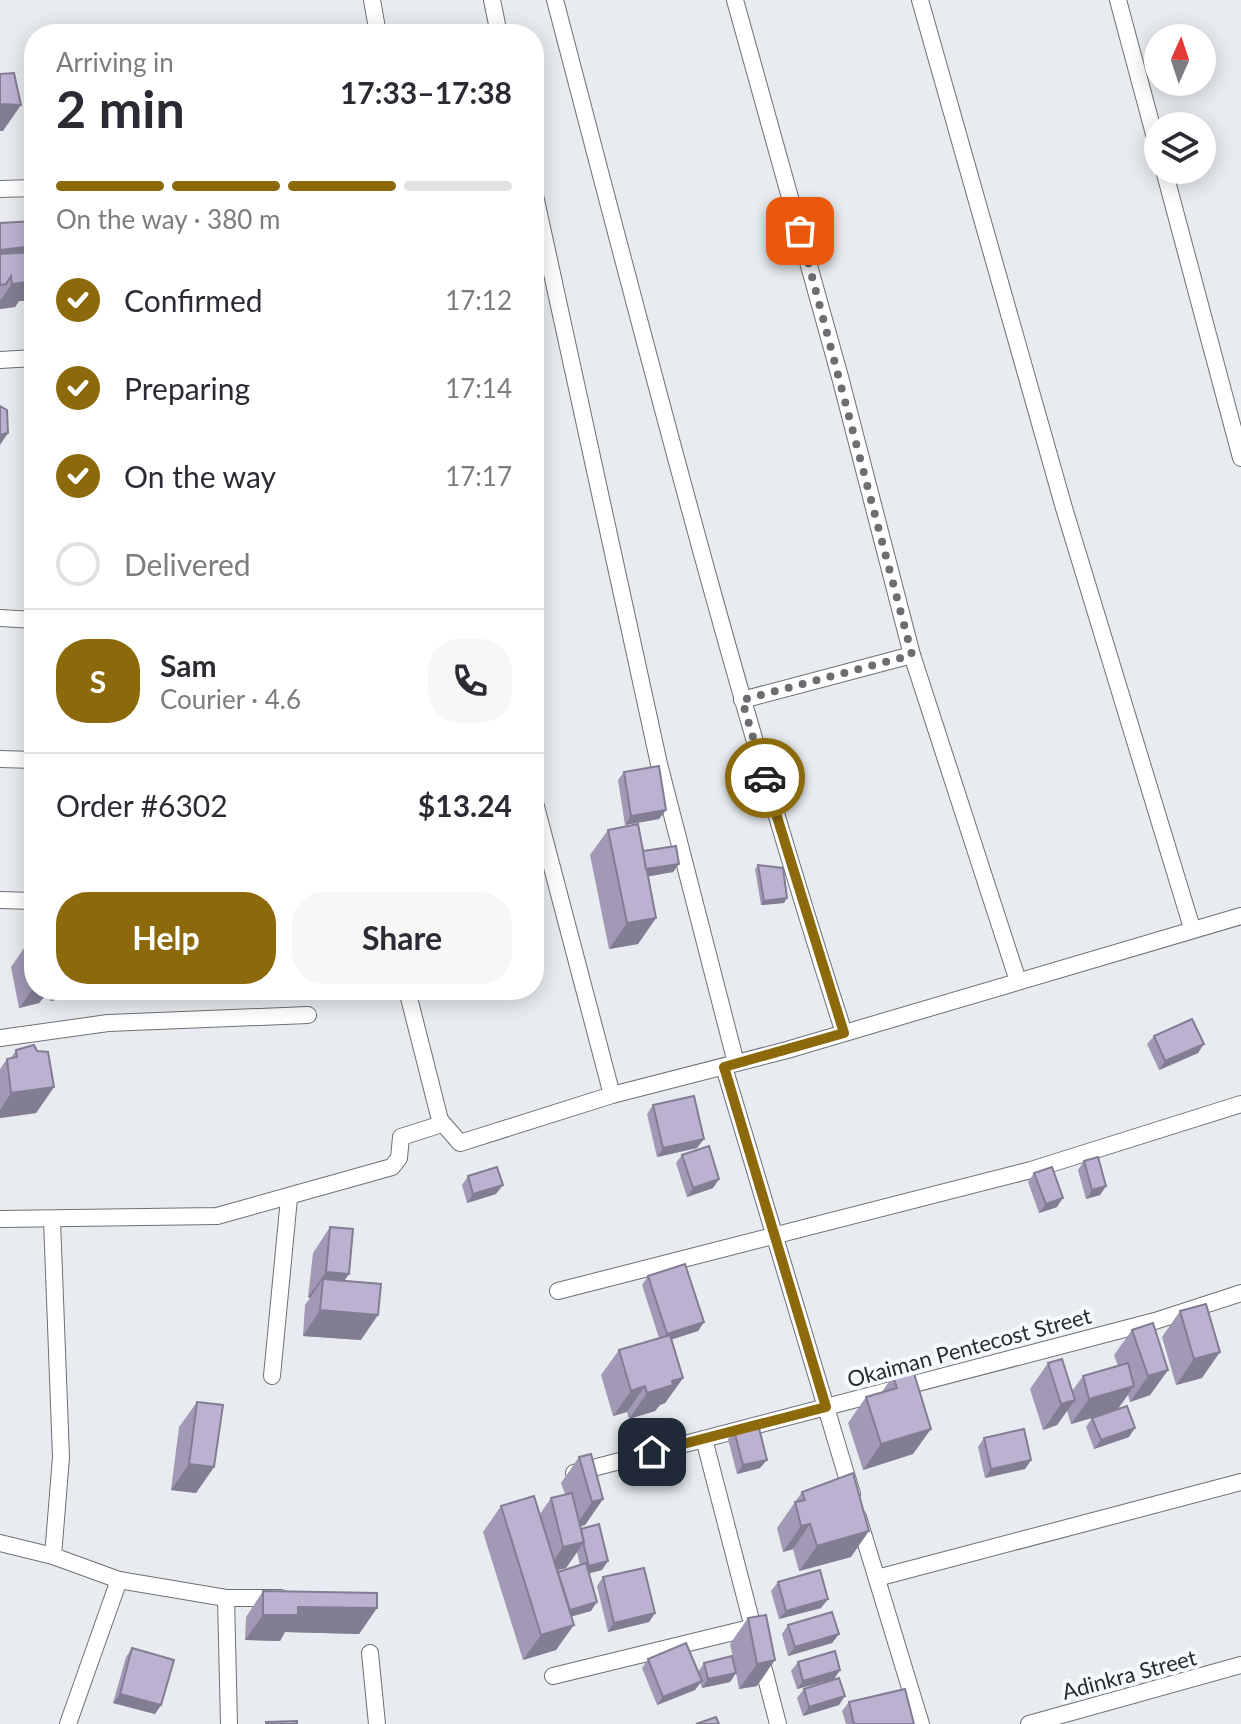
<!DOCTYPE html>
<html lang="en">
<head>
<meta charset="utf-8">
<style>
  :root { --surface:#fff; --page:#f7f7f7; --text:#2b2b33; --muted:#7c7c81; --line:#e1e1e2; --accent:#8c690a }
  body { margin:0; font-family:Lato,sans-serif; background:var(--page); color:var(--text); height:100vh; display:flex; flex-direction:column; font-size:30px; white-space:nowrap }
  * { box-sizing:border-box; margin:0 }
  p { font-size:26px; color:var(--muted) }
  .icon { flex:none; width:44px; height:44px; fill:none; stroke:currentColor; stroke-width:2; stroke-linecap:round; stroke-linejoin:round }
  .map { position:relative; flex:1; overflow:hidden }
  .sheet { position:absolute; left:24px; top:24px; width:520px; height:976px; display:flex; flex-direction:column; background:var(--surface); border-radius:32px; box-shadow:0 4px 20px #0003 }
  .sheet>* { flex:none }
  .needle { width:52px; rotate:3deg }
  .tools { position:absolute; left:1144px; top:24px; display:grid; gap:16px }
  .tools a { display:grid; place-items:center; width:72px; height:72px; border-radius:50%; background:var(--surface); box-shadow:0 4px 20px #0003; font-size:40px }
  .pin { position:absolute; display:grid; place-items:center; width:68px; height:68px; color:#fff; margin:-34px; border-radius:16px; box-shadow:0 4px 12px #0006 }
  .courier { position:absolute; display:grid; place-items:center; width:80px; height:80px; margin:-40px; border:6px solid #8c690a; border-radius:50%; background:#fff; color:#222; box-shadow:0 2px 10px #0007 }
  .summary em { font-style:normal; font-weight:700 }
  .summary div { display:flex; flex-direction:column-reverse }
  .summary { display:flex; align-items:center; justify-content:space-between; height:136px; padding:0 32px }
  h1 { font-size:52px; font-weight:700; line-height:60px }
  .bar { display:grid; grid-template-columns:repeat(4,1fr); gap:12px 8px; align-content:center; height:96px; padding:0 32px }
  .bar i { height:10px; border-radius:6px; background:var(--line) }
  .bar .selected { background:var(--accent) }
  .bar p { grid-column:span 4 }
  .line { display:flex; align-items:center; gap:20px; padding:0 32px; border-top:2px solid var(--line) }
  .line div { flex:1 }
  .round { display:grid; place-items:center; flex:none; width:84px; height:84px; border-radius:32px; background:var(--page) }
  ol { padding:0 32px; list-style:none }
  li { display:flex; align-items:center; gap:24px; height:88px }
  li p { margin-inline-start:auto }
  li .icon { padding:8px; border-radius:50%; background:var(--accent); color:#fff; stroke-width:4 }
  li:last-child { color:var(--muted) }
  li i { width:44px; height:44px; border:4px solid var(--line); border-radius:50% }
  .button { display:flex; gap:16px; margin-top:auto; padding:16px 32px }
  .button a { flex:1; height:92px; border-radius:32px; background:var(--accent); color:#fff; font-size:32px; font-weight:700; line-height:92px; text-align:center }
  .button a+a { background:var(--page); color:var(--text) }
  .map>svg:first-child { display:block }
</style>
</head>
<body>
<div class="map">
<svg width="1241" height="1724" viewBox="0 0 1241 1724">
  <rect width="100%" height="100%" fill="#e8ecf0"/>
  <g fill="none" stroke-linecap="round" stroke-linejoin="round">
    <g stroke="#6d7073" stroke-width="18">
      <g id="street">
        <path d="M372,0L378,34"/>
        <path d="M492,0L499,34"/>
        <path d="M555,0C646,346 734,693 844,1033"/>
        <path d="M735,0L840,377L912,655L1018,981"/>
        <path d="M920,0L1064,508L1192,928"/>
        <path d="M1118,0L1158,149"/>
        <path d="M1164,170L1241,458"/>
        <path d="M0,189L34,188"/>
        <path d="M534,191L659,764L736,1063"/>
        <path d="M0,360L34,358"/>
        <path d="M0,618L34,620"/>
        <path d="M742,700L912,655"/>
        <path d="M0,759L34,760"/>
        <path d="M534,799L612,1095"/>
        <path d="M0,900L34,901"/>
        <path d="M407,990L440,1120L460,1143L612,1095L787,1050L1241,916"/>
        <path d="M0,1038L108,1023L308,1015"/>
        <path d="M724,1067L852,1494"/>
        <path d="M0,1219L217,1216L392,1167L399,1158L401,1137L442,1124"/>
        <path d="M52,1220L61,1457L53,1556"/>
        <path d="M558,1291L1031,1170L1241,1104"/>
        <path d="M272,1376L289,1198"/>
        <path d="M704,1439L778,1724"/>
        <path d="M574,1473L1155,1321L1241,1293"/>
        <path d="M858,1517L921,1724"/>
        <path d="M0,1543L53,1556L119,1580L226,1598H281"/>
        <path d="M877,1578L1241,1482"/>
        <path d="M226,1598L229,1724"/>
        <path d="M370,1653L377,1724"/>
        <path d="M553,1676L754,1627"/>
        <path d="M68,1724L119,1580"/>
        <path d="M1029,1724L1241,1665"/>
      </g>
    </g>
    <use href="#street" stroke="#fff" stroke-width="16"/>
  </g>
  <g fill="#a199b5" fill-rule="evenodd">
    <path d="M34,221V329L32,292L26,301H19L15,307L0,309V223Z"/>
    <path d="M624,772L666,810L659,819L625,825L618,780Z"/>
    <path d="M608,830L643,851L679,864L673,872L648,876L656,918L638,944L609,949L590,855Z"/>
    <path d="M758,865L784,903L761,905L755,869Z"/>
    <path d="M29,941H34V990H77L72,997L50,1001L49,991L39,1003L19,1008L11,967Z"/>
    <path d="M1154,1036L1198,1053L1159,1070L1147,1044Z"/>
    <path d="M16,1050L54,1087L36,1113L0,1118V1069L7,1059L11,1058Z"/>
    <path d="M653,1105L697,1148L657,1157L647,1114Z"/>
    <path d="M682,1155L719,1179L713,1188L687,1197L676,1163Z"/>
    <path d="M1084,1161L1106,1186L1100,1195L1086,1199L1078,1170Z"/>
    <path d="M1034,1173L1057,1207L1039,1213L1028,1182Z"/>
    <path d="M468,1176L496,1194L467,1203L462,1185Z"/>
    <path d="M330,1227L344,1281L361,1340L303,1336L305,1305L310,1298L308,1297L313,1253Z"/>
    <path d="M648,1276L704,1322L698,1331L672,1339L683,1378L665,1403L660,1405L655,1411L629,1419L627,1412L613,1416L601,1375L619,1350L659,1338L642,1285Z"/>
    <path d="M1180,1311L1202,1378L1176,1385L1162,1337Z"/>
    <path d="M1132,1330L1168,1370L1150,1395L1130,1402L1128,1395L1118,1409L1129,1437L1094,1449L1086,1427L1092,1418L1071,1424L1067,1411L1057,1425L1043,1430L1030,1389L1048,1363L1072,1391L1083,1376L1118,1366L1114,1355Z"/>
    <path d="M913,1370V1454L863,1470L848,1423L866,1397L881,1393L893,1376Z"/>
    <path d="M197,1402L214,1467L196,1493L171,1490L179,1427Z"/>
    <path d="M734,1430L760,1468L737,1474L728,1439Z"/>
    <path d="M984,1438L1031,1460L1025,1469L985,1478L978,1447Z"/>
    <path d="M579,1457L603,1499L585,1525L580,1526L602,1570L589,1573L591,1611L572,1616L556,1650L523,1660L483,1532L501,1506L540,1514L551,1498L565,1494L561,1483ZM577,1552L580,1565L558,1572L557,1570L566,1568Z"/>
    <path d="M802,1492L851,1557L799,1571L793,1549L783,1552L777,1528Z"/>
    <path d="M603,1577L655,1613L649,1622L608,1632L597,1586Z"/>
    <path d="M778,1582L821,1608L779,1619L771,1591Z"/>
    <path d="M263,1591L377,1608L359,1634L285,1632L280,1641L245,1640L246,1617Z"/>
    <path d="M766,1615L757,1686L739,1689L736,1673L730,1682L702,1688L700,1682L695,1690L657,1705L642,1668L648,1659L698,1672L704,1663L735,1667L730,1644L748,1618Z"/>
    <path d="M788,1625L839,1634L832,1643L788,1656L782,1634Z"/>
    <path d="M132,1648L161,1705L155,1714L113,1703L126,1657Z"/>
    <path d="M798,1662L840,1670L834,1679L797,1689L791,1671Z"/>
    <path d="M804,1689L839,1705L803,1716L797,1698Z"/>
    <path d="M849,1702L914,1724H846L842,1711Z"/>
  </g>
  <g fill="#837d93">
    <path d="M0,104L21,105L3,131H0Z"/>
    <path d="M34,246V261L0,273V250Z"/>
    <path d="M34,279V290L26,301H19L15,307L0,309V301L12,284Z"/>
    <path d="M8,433L0,445V435Z"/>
    <path d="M666,810L659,819L625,825L631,816Z"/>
    <path d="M679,864L673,872L640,878L646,869Z"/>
    <path d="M787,898L784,903L761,905L764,901Z"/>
    <path d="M656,918L638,944L609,949L627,923Z"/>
    <path d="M34,987V990H50L39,1003L19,1008Z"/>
    <path d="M58,990H77L72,997L50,1001Z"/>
    <path d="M1204,1044L1198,1053L1159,1070L1165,1061Z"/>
    <path d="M54,1087L36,1113L0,1118V1110L11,1093Z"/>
    <path d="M704,1139L697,1148L657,1157L663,1148Z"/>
    <path d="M719,1179L713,1188L687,1197L693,1188Z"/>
    <path d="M503,1185L496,1194L467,1203L473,1194Z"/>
    <path d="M1106,1186L1100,1195L1086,1199L1092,1190Z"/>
    <path d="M1063,1198L1057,1207L1039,1213L1046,1204Z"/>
    <path d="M326,1272L349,1274L331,1300L323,1279L310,1298L308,1297Z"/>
    <path d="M320,1310L378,1315L361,1340L303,1336Z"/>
    <path d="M704,1322L698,1331L661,1343L667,1334Z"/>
    <path d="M1220,1352L1202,1378L1176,1385L1194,1359Z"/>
    <path d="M1168,1370L1150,1395L1130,1402L1148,1376Z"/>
    <path d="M683,1378L665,1403L660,1405L655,1411L629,1419L647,1393L672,1381Z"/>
    <path d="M645,1386L627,1412L613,1416L631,1391Z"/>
    <path d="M1134,1386L1116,1411L1071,1424L1089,1399Z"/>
    <path d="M1075,1400L1057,1425L1043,1430L1061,1404Z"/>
    <path d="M1135,1428L1129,1437L1094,1449L1101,1440Z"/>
    <path d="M931,1429L913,1454L863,1470L881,1444Z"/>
    <path d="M767,1460L760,1468L737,1474L743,1465Z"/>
    <path d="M1031,1460L1025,1469L985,1478L991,1469Z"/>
    <path d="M189,1464L214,1467L196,1493L171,1490Z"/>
    <path d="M603,1499L585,1525L574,1528L592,1502Z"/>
    <path d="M810,1524L793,1549L783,1552L801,1526Z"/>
    <path d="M869,1531L851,1557L799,1571L817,1546Z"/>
    <path d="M584,1542L566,1568L545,1573L563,1547Z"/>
    <path d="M608,1561L602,1570L583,1575L589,1566Z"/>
    <path d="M828,1599L821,1608L779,1619L786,1611Z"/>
    <path d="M597,1602L591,1611L559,1620L565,1611Z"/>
    <path d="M298,1607L377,1608L359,1634L285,1632L280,1641L245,1640L263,1615Z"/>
    <path d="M655,1613L649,1622L608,1632L614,1623Z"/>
    <path d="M574,1625L556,1650L523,1660L541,1635Z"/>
    <path d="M839,1634L832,1643L788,1656L795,1647Z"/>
    <path d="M775,1660L757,1686L739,1689L757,1664Z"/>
    <path d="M840,1670L834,1679L797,1689L803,1681Z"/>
    <path d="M736,1673L730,1682L702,1688L708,1679Z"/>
    <path d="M702,1681L695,1690L657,1705L663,1697Z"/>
    <path d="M120,1694L161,1705L155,1714L113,1703Z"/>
    <path d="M845,1696L839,1705L803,1716L809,1707Z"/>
  </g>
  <g fill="#bbb2d2" stroke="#837d93" stroke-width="2">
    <path d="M14,73L21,105L0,104V74Z"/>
    <path d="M34,221V246L0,250V223Z"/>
    <path d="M34,252V280L33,281L12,284L11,276L6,284L0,285V254Z"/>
    <path d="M0,406L7,410L8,433L0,435Z"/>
    <path d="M659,766L666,810L631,816L624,772Z"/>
    <path d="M638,824L656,918L627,923L608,830Z"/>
    <path d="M676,846L679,864L646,869L643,851Z"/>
    <path d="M758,865L783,868L787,898L764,901Z"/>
    <path d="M29,941H34V965Z"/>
    <path d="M1192,1019L1204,1044L1165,1061L1154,1036Z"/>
    <path d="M34,1045L37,1051L48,1052L54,1087L11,1093L7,1059L17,1057L16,1050Z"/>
    <path d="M694,1096L704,1139L663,1148L653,1105Z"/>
    <path d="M709,1146L719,1179L693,1188L682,1155Z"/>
    <path d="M1098,1157L1106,1186L1092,1190L1084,1161Z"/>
    <path d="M497,1167L503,1185L473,1194L468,1176Z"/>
    <path d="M1052,1167L1063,1198L1046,1204L1034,1173Z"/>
    <path d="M330,1227L353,1229L349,1274L326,1272Z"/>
    <path d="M685,1264L704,1322L667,1334L648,1276Z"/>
    <path d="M323,1279L381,1284L378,1315L320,1310Z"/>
    <path d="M1206,1304L1220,1352L1194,1359L1180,1311Z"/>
    <path d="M1153,1323L1168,1370L1148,1376L1132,1330Z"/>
    <path d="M670,1335L683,1378L672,1381L673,1385L647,1393L645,1386L631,1391L619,1350Z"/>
    <path d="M1062,1359L1075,1400L1061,1404L1048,1363Z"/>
    <path d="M1128,1363L1134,1386L1089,1399L1083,1376Z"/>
    <path d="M913,1370L931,1429L881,1444L866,1397L897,1388L893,1376Z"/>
    <path d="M197,1402L223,1405L214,1467L189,1464Z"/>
    <path d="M1127,1406L1135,1428L1101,1440L1092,1418Z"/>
    <path d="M758,1424L767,1460L743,1465L734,1430Z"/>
    <path d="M1024,1429L1031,1460L991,1469L984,1438Z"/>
    <path d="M591,1454L603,1499L592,1502L579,1457Z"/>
    <path d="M853,1473L869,1531L817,1546L810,1524L801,1526L795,1502L805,1500L802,1492Z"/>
    <path d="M572,1493L584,1542L563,1547L551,1498Z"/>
    <path d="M534,1496L574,1625L541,1635L501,1506Z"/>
    <path d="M599,1524L608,1561L589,1566L583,1542H584L581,1529Z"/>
    <path d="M586,1563L597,1602L570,1610L558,1572Z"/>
    <path d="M644,1568L655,1613L614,1623L603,1577Z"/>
    <path d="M820,1570L828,1599L786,1611L778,1582Z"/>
    <path d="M263,1591L377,1593V1608L298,1607V1615H263Z"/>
    <path d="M832,1612L839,1634L795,1647L788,1625Z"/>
    <path d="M766,1615L775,1660L757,1664L748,1618Z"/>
    <path d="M686,1643L702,1681L663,1697L648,1659Z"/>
    <path d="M132,1648L174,1660L161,1705L120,1694Z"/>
    <path d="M835,1651L840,1670L803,1681L798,1662Z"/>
    <path d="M732,1656L736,1673L708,1679L704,1663Z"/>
    <path d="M839,1678L845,1696L809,1707L804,1689Z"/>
    <path d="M905,1689L914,1724H854L849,1702Z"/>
    <path d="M716,1717L719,1724H696Z"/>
    <path d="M297,1721V1724H266V1722Z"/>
  </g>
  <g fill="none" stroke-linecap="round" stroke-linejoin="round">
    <path stroke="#6c6e71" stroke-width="8" stroke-dasharray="0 14.4" d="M765,778L742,700L912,655L800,231"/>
    <path stroke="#8c690a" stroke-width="10" d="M652,1452L826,1407L724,1067L844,1033L765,778"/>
  </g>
  <g text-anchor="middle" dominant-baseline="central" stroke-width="8" stroke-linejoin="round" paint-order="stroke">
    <g font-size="22" fill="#292a2c" stroke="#f6f9fd">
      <text transform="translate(969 1347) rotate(-15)">Okaiman Pentecost Street</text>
      <text transform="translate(1129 1674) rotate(-15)">Adinkra Street</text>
    </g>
  </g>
</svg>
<div class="tools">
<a><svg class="needle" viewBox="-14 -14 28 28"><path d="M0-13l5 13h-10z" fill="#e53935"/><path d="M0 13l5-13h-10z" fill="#7c7c81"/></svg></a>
<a><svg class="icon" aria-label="layers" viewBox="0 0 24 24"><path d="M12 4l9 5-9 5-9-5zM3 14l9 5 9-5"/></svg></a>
</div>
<div class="pin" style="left:800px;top:231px;background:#ea580c"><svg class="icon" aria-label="bag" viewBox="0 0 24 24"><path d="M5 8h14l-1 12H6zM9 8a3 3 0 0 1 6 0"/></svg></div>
<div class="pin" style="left:652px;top:1452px;background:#1f2937"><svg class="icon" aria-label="home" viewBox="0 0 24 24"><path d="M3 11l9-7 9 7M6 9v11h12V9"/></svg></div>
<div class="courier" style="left:765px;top:778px"><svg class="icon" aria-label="car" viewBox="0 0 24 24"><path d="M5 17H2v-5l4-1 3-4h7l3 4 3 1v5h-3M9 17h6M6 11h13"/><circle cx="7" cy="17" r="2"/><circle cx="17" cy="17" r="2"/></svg></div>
<section class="sheet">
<div class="summary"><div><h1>2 min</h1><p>Arriving in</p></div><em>17:33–17:38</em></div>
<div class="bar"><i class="selected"></i><i class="selected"></i><i class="selected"></i><i></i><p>On the way · 380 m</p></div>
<ol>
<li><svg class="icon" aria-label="check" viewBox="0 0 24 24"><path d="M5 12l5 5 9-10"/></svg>Confirmed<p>17:12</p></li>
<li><svg class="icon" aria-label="check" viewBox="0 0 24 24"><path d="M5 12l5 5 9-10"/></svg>Preparing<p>17:14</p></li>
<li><svg class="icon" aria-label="check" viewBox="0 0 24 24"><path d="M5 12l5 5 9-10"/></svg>On the way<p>17:17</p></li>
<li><i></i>Delivered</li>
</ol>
<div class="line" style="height:144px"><b class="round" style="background:var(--accent);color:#fff">S</b><div><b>Sam</b><p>Courier · 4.6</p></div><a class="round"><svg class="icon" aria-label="phone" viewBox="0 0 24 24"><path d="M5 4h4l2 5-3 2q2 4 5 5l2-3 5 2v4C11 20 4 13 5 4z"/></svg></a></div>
<div class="line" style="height:104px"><div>Order #6302</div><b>$13.24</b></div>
<div class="button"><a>Help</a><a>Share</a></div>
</section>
</div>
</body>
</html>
